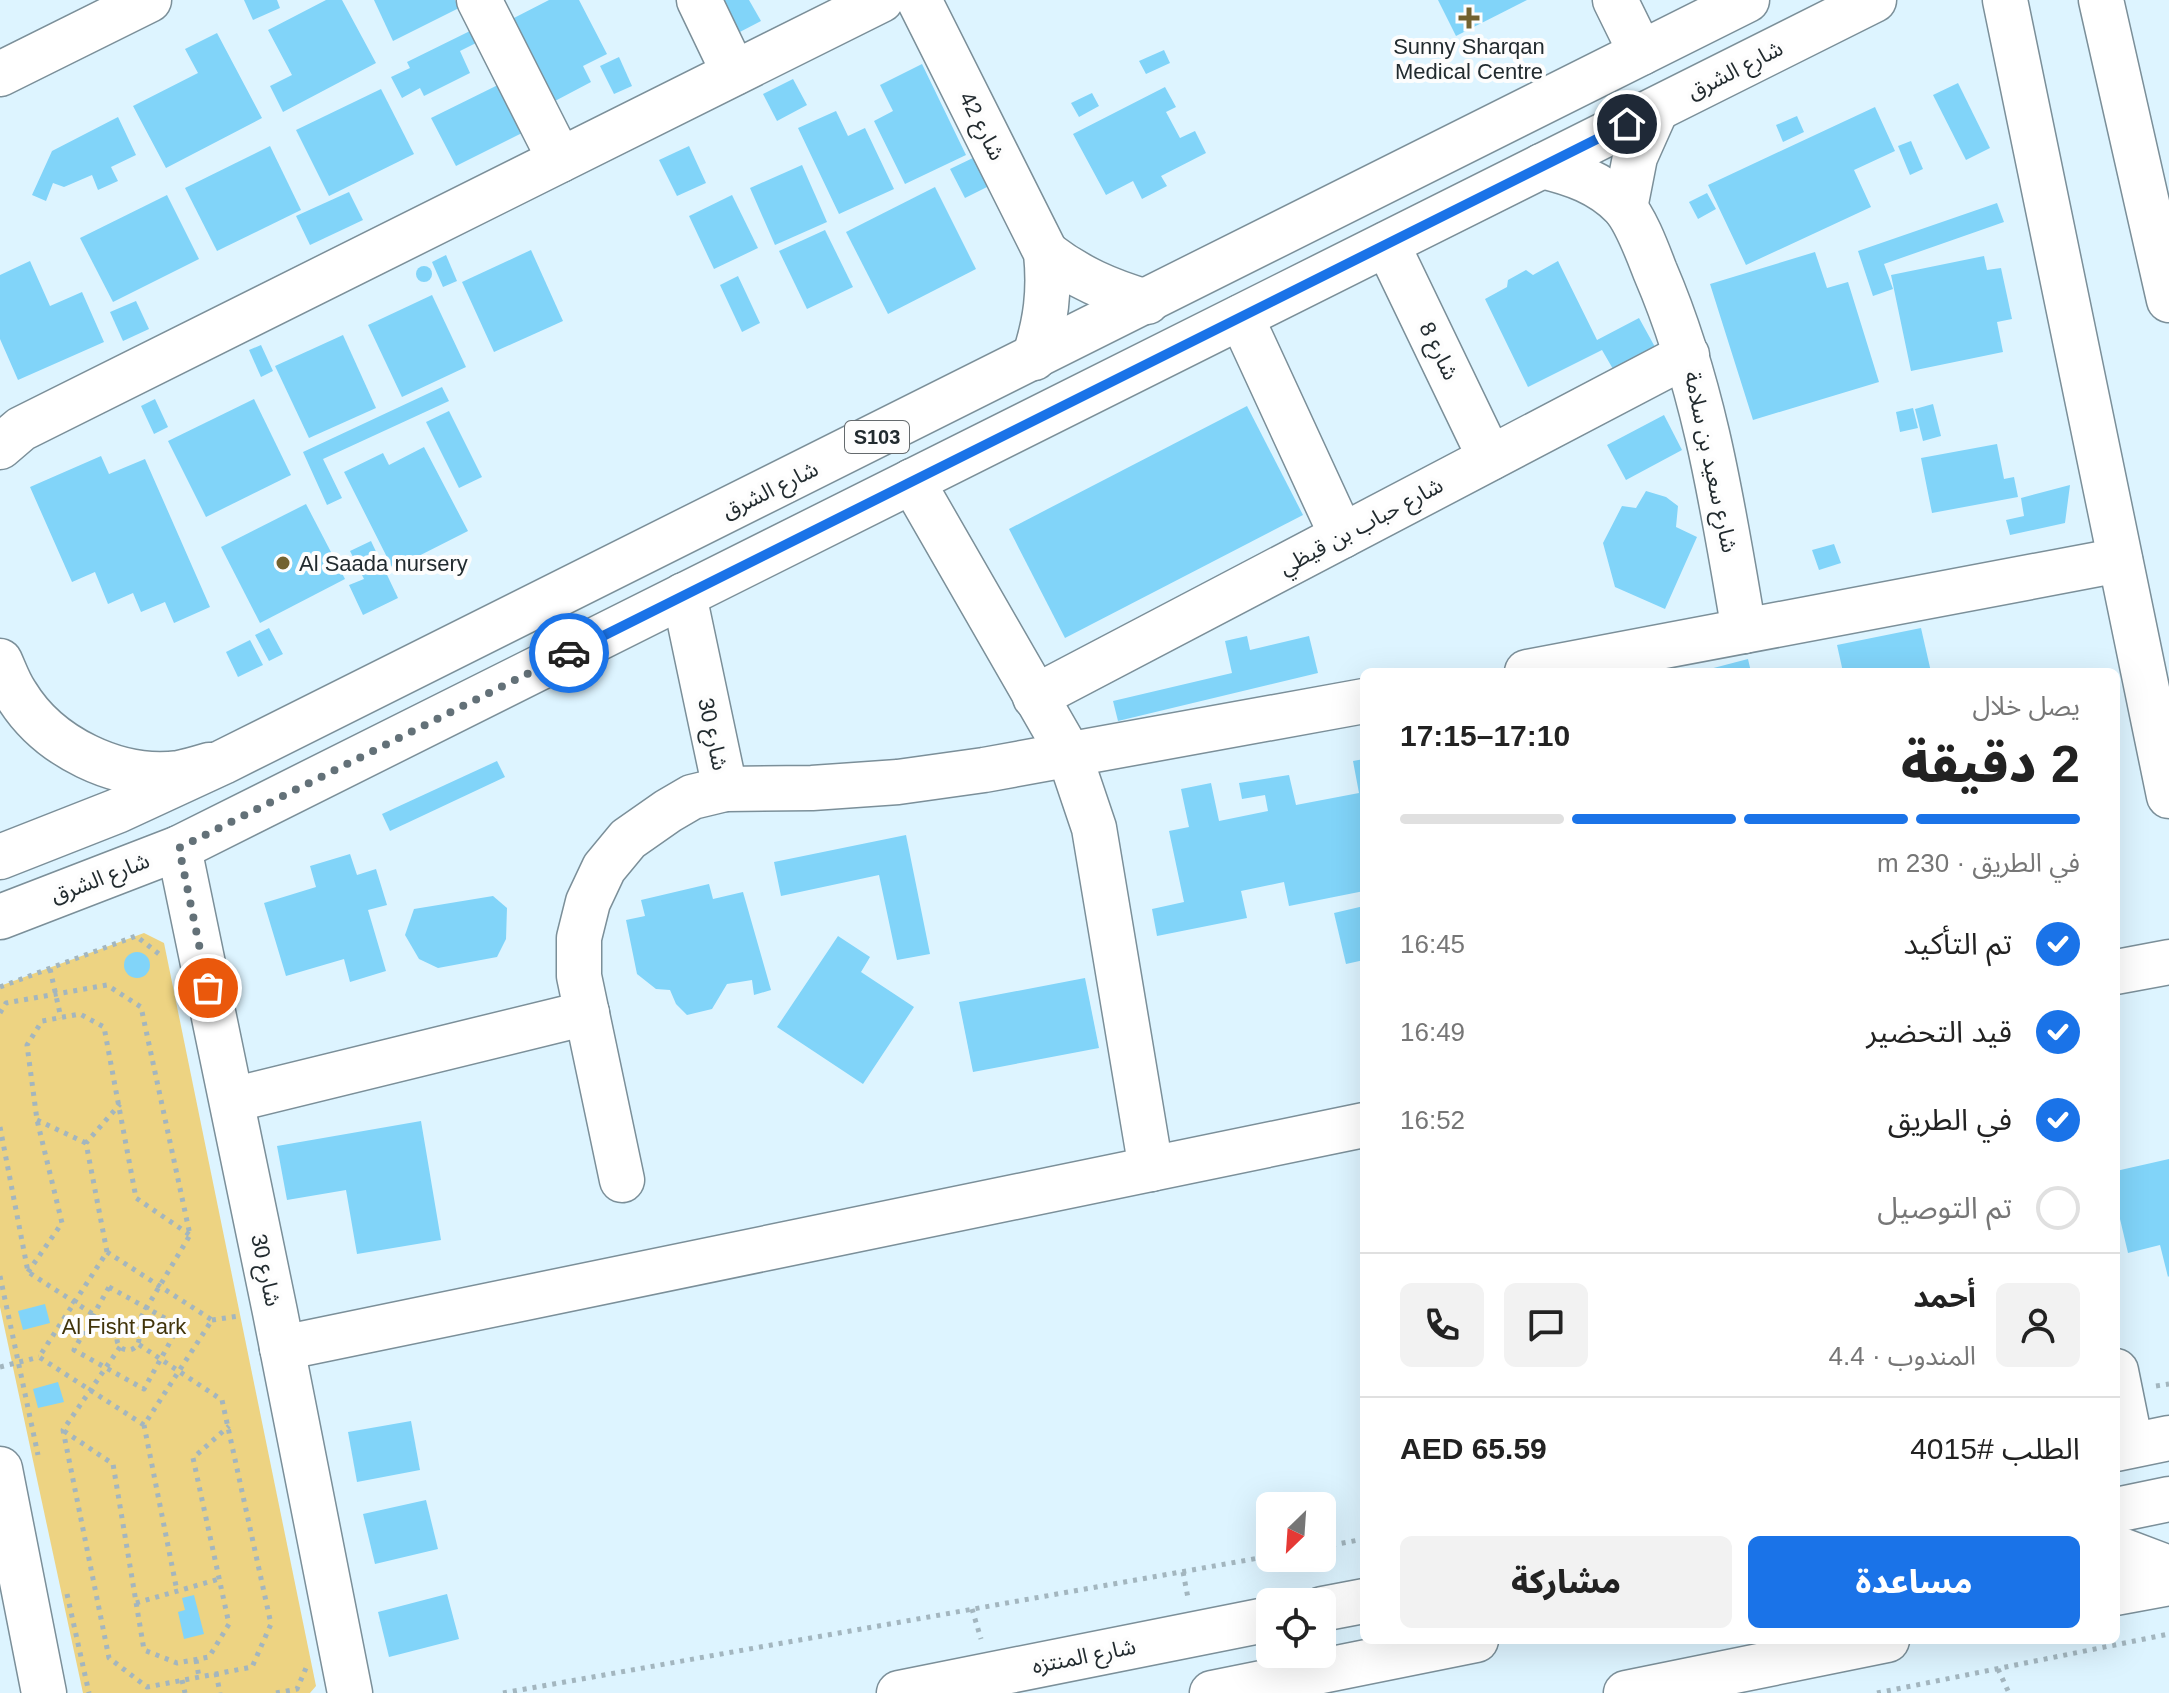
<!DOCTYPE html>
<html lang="ar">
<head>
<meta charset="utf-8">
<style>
  :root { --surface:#fff; --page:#f2f2f2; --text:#222; --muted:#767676; --line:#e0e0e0; --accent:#1a73e8 }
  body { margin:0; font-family:Arial,"Noto Sans Arabic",sans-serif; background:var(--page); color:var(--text); direction:rtl; height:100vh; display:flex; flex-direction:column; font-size:30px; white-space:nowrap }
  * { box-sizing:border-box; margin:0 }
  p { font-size:26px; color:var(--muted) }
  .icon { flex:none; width:44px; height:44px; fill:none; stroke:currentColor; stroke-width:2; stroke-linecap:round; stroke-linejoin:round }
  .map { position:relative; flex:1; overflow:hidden; direction:ltr }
  .details { position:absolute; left:1360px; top:668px; width:760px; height:976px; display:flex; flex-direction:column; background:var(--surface); border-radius:12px; box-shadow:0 8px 32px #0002; direction:rtl }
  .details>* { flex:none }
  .needle { width:52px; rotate:205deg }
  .controls { position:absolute; left:1256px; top:1492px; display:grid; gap:16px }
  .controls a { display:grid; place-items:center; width:80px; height:80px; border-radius:12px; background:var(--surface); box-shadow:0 8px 32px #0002; font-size:40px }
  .pin { position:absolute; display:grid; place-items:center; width:68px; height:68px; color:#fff; margin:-34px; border:4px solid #fff; border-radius:50%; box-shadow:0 2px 8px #0007 }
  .courier { position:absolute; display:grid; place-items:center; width:80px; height:80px; margin:-40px; border:6px solid #1a73e8; border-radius:50%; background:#fff; color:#222; box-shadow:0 2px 10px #0007 }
  .headline em { font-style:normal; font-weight:800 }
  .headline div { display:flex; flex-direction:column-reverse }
  .headline { display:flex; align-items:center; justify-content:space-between; height:136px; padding:0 40px }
  h1 { font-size:52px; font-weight:800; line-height:60px }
  .bar { display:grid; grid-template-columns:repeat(4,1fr); gap:12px 8px; align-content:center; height:96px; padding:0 40px }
  .bar i { height:10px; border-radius:6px; background:var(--line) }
  .bar .active { background:var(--accent) }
  .bar p { grid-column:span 4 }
  .line { display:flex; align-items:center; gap:20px; padding:0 40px; border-top:2px solid var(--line) }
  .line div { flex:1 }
  .round { display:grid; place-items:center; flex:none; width:84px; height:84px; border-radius:12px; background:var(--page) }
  ol { padding:0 40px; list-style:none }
  li { display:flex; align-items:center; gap:24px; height:88px }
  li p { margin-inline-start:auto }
  li .icon { padding:8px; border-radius:50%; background:var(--accent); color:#fff; stroke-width:4 }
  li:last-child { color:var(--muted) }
  li i { width:44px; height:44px; border:4px solid var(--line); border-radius:50% }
  .primary-button { display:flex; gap:16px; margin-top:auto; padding:16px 40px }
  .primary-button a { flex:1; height:92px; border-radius:12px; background:var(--accent); color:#fff; font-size:32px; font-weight:800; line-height:92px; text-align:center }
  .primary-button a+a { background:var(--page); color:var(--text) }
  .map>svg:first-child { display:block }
</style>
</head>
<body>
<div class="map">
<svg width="2169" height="1693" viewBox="0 0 2169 1693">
  <rect width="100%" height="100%" fill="#ddf4ff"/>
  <path fill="#edd382" d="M144,933L164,943L316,1686L310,1693H83L0,1307V986Z"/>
  <g fill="#81d4f9">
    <path d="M244,0H277L280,8L253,20Z"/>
    <path d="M326,0H342L376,63L283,112L270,86L292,75L268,30Z"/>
    <path d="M374,0H455L459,8L393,41Z"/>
    <path d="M549,0H579L607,54L583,66L591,82L555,101L512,19Z"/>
    <path d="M718,0H749L761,21L736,34Z"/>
    <path d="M1438,0H1527L1456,36Z"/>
    <path d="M472,30L478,42L460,51L470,73L424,96L420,88L402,98L391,77L410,68L407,62Z"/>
    <path d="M217,33L262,118L166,168L133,106L198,73L185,49Z"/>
    <path d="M1164,50L1170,63L1146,74L1139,61Z"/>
    <path d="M619,57L632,86L614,94L600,66Z"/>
    <path d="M922,64L966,155L905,184L874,121L893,111L880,85Z"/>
    <path d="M793,79L807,105L777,121L763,94Z"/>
    <path d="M504,82L528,130L456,166L431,118Z"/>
    <path d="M1958,83L1990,148L1966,160L1933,95Z"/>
    <path d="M1165,87L1176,107L1166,112L1180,138L1195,131L1206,153L1161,176L1167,186L1142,199L1133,181L1106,195L1073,134Z"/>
    <path d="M381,89L414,154L329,196L296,130Z"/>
    <path d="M1092,93L1099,106L1079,117L1071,103Z"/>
    <path d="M1875,107L1895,151L1854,170L1871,207L1746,265L1708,185Z"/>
    <path d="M836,111L848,136L865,128L894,189L839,214L798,128Z"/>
    <path d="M1797,116L1804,132L1783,142L1776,125Z"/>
    <path d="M118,117L136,155L111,167L118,181L98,190L92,175L64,187L53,183L46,201L32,195L52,151Z"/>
    <path d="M1911,141L1923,169L1910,175L1898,146Z"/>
    <path d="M270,146L301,210L217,251L185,188Z"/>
    <path d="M689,146L706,183L677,196L659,160Z"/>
    <path d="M977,156L991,185L965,198L950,169Z"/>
    <path d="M802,165L827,222L775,245L750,188Z"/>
    <path d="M935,187L976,269L888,314L846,232Z"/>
    <path d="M349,192L363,220L310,245L296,216Z"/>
    <path d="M1707,193L1716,209L1698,219L1689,202Z"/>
    <path d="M167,195L199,259L113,302L80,238Z"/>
    <path d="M732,195L758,248L714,269L689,216Z"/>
    <path d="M1997,203L2004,222L1884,264L1893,289L1873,296L1858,251Z"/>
    <path d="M825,230L853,287L807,309L779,251Z"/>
    <path d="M531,250L563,321L494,352L462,282Z"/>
    <path d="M1815,252L1827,288L1848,282L1879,382L1753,420L1710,284Z"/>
    <path d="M446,255L457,281L443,287L432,262Z"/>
    <path d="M1984,256L1987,270L2001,268L2012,319L1997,322L2003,352L1911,371L1891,275Z"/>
    <path d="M30,261L50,306L82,292L104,342L18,380L0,339V275Z"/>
    <path d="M1558,261L1597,340L1639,318L1655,347L1613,369L1602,350L1528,387L1485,299L1507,287L1508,280L1526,270L1533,275Z"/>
    <circle cx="424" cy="274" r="8"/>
    <path d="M738,276L760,323L742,332L720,285Z"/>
    <path d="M432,295L466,367L402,397L368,325Z"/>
    <path d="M136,301L149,329L123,341L110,312Z"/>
    <path d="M343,335L376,408L309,438L275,366Z"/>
    <path d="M261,345L273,371L261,377L249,350Z"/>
    <path d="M442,387L449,401L323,459L342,498L327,505L303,452Z"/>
    <path d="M155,399L168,427L154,434L141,406Z"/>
    <path d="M254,399L291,475L206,517L168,441Z"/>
    <path d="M1933,404L1941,436L1923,441L1915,409Z"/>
    <path d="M1247,406L1303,515L1065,638L1009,529Z"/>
    <path d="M1913,408L1918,428L1900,432L1896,412Z"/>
    <path d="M449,411L482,477L459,488L426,422Z"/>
    <path d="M1664,415L1682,450L1626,480L1607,445Z"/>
    <path d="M1997,444L2004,479L2014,477L2018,497L1932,513L1921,458Z"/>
    <path d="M424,447L468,531L393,569L344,472L383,453L389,465Z"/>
    <path d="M101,456L109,474L145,459L210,607L174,623L165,602L141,612L133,593L108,604L95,572L72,582L30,487Z"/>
    <path d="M2070,485L2065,523L2010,535L2006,520L2024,516L2021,498Z"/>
    <path d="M1646,491L1666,497L1678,506L1676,527L1697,537L1665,609L1615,587L1603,543L1622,506L1636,508Z"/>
    <path d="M306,504L345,579L260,623L221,547Z"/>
    <path d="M371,541L398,598L363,615L349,585L364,579L350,551Z"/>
    <path d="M1834,544L1841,563L1819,570L1812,550Z"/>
    <path d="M269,628L283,654L269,661L255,635Z"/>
    <path d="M1921,628L1931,672H1843L1837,645Z"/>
    <path d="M1247,636L1250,650L1309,636L1318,673L1118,721L1113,701L1232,673L1225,641Z"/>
    <path d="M250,640L263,665L238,677L226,652Z"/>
    <path d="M1748,659L1751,672H1702V671Z"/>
    <path d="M1364,759V891L1289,906L1284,882L1241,891L1247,918L1157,936L1152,909L1184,902L1169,831L1189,827L1181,789L1211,783L1219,821L1268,811L1265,795L1242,799L1239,783L1289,775L1296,805L1359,793L1353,761Z"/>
    <path d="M497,761L505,777L390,831L382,814Z"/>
    <path d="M906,835L930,954L897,960L879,875L781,896L774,862Z"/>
    <path d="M350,854L357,875L376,869L387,905L368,910L386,971L350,982L344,959L286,976L264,903L316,887L310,866Z"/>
    <path d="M709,884L713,899L743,892L771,990L754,995L752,980L727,984L712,1009L687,1015L676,1004L670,990L656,989L637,974L626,920L645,916L641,900Z"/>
    <path d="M493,896L507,908L506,939L497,957L438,968L419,959L405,935L414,909Z"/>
    <path d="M1364,906V960L1346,964L1334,913Z"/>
    <path d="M838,936L870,957L861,972L914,1007L863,1084L777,1027Z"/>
    <circle cx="137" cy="965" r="13"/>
    <path d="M1085,978L1099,1048L973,1072L959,1002Z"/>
    <path d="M421,1121L441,1240L357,1254L346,1190L287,1200L277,1146Z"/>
    <path d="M2169,1159V1276L2168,1277L2160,1245L2128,1253L2116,1202V1171Z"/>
    <path d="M45,1304L50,1323L23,1330L18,1311Z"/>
    <path d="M58,1382L64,1402L38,1408L33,1389Z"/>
    <path d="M411,1421L420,1470L357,1482L348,1432Z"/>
    <path d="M426,1500L438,1549L375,1564L363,1514Z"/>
    <path d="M447,1594L459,1639L389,1657L378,1612Z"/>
    <path d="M194,1595L204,1634L184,1639L178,1612L185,1610L182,1598Z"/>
  </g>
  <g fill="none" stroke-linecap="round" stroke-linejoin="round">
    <g stroke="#7b8f99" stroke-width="47">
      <g id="minor">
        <path d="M479,0L560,160"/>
        <path d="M699,0L734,73"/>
        <path d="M919,0L1046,253C1050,291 1046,322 1034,358"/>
        <path d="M1615,0L1641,53"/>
        <path d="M2005,0L2169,796"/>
        <path d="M2101,0L2169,300"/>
        <path d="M0,74L149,0"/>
        <path d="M1542,166C1572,173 1601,183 1623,206C1636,220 1648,253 1655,271C1705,387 1723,508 1744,631"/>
        <path d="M1625,208L1635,157L1656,110"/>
        <path d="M1387,244L1490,458"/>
        <path d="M1046,253C1077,277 1109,291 1147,302"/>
        <path d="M1241,317L1342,536"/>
        <path d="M0,447L21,429L881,0"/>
        <path d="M912,481L1069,754L1094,828L1151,1169"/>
        <path d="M684,595L725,789"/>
        <path d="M0,661C5,672 9,684 16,694C48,747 118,781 179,773C189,771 199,768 209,765"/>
        <path d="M1527,672L2120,560"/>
        <path d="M1035,697L1687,355"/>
        <path d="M179,848L275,1312L350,1693"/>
        <path d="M2116,972L2169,962"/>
        <path d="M232,1100L587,1013"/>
        <path d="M622,1180L579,976V938L588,902L604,868L628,839L668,811L692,797L725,789L812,788L898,782L984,770L1364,701"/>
        <path d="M282,1348L1364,1125"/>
        <path d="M2116,1371L2131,1445"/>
        <path d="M0,1469L44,1693"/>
        <path d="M2116,1593L2169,1583"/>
        <path d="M1626,1693L1887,1640"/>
      </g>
    </g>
    <g stroke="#7b8f99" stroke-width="47">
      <g id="major">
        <path d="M0,857L117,811L223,762L1747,0"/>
        <path d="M0,917L179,848L1874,0"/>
        <path d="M2116,1449L2169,1438"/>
        <path d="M2116,1510L2169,1499"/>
        <path d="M2116,1548L2169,1568"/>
        <path d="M1322,1609L1364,1601"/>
        <path d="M899,1693L1270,1619"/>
        <path d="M1212,1693L1476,1640"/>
      </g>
    </g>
    <g stroke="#a3b6bf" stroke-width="5" stroke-dasharray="4 6" stroke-linecap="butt">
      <path d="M50,969L61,1018"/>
      <path d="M0,987L136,936L159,954"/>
      <path d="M0,1013L6,1003L107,985L141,1007L190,1235L134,1329"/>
      <path d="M37,1120L86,1143"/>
      <path d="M0,1127L28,1272L119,1331"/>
      <path d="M107,1252L86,1143L120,1104"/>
      <path d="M28,1272L62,1223L37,1120L27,1045L42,1021L80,1014L104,1027L136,1198L190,1235"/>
      <path d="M0,1276L38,1455"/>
      <path d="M109,1287L179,1326L144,1389L74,1350Z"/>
      <path d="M212,1320L239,1316"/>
      <circle cx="128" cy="1339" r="11"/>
      <path d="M120,1347L63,1430L109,1658L147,1687L252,1667L271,1624L222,1400L138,1344"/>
      <path d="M0,1367L39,1357"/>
      <path d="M2156,1386L2169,1384"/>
      <path d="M144,1425L39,1357L107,1252L212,1320L144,1425L177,1591"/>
      <path d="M64,1431L113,1464L144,1650L177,1663L209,1657L229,1624L193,1458L229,1426"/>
      <path d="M1322,1547L1364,1539"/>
      <path d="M1183,1572L1188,1598"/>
      <path d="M67,1594L89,1693"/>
      <path d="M136,1603L219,1579"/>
      <path d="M972,1609L981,1639"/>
      <path d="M196,1660L199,1677"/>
      <path d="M1998,1669L2009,1693"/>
      <path d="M216,1673L220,1693"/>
      <path d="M182,1680L185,1693"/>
      <path d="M276,1693L297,1689L306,1668"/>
      <path d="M503,1693L1270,1556"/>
      <path d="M1877,1693L2169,1634"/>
    </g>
    <use href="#minor" stroke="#fff" stroke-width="44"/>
    <use href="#major" stroke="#fff" stroke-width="44"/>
  </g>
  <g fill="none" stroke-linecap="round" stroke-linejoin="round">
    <path stroke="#637178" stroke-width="8" stroke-dasharray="0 14.4" d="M208,988L179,848L569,653"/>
    <path stroke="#1a73e8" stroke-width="10" d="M569,653L1627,124"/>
  </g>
  <g fill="#726230" stroke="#fdfdfd" stroke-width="3">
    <path d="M1465 6h8v8h8v8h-8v8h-8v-8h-8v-8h8z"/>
    <circle cx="283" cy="563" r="8"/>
  </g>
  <g text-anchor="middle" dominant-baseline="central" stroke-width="8" stroke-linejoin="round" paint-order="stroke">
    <rect fill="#fdfdfd" stroke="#646a6d" stroke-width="2" x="845" y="421" width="64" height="32" rx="6"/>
    <g font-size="20" font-weight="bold" fill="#222b2f">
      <text x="877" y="437">S103</text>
    </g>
    <g font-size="22" fill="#222b2f" stroke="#fdfdfd">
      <text x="1469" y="46">Sunny Sharqan<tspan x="1469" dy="25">Medical Centre</tspan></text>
      <text x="299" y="563" text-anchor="start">Al Saada nursery</text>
    </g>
    <g font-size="22" fill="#222b2f" stroke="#fdfdfd">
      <text transform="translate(1735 70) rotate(-27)">شارع الشرق</text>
      <text transform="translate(982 126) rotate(63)">شارع 42</text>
      <text transform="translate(1439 351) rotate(64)">شارع 8</text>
      <text transform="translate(1711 462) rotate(78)">شارع سعيد بن سلامة</text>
      <text transform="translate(770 490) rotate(-26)">شارع الشرق</text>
      <text transform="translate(1361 526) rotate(-28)">شارع حباب بن قيظي</text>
      <text transform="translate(713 734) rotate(78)">شارع 30</text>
      <text transform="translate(100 878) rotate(-21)">شارع الشرق</text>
      <text transform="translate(266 1270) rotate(78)">شارع 30</text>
      <text transform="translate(1084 1656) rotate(-11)">شارع المنتزه</text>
    </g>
    <g font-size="22" fill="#41340a" stroke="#fdfdfd">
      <text x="124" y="1326">Al Fisht Park</text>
    </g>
  </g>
</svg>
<div class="controls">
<a><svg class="needle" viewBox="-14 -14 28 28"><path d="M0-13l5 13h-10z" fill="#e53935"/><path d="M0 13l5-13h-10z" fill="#767676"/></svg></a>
<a><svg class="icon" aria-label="locate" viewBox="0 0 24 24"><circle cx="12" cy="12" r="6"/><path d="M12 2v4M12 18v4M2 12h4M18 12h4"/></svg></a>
</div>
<div class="pin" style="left:208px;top:988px;background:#ea580c"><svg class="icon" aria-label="bag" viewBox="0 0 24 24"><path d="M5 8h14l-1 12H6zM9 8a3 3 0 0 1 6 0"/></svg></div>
<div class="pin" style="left:1627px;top:124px;background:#1f2937"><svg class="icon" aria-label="home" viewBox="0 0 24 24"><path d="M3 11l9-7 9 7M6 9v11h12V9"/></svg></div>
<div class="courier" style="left:569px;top:653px"><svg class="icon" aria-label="car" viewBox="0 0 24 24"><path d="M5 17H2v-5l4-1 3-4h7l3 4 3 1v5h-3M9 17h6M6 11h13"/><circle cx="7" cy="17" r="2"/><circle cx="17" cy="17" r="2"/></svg></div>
<section class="details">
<div class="headline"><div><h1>2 دقيقة</h1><p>يصل خلال</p></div><em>17:10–17:15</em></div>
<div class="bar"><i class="active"></i><i class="active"></i><i class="active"></i><i></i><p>في الطريق · 230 m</p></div>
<ol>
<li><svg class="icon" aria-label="check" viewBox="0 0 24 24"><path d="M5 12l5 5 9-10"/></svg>تم التأكيد<p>16:45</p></li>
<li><svg class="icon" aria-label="check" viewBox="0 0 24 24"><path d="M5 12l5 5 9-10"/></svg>قيد التحضير<p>16:49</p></li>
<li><svg class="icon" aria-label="check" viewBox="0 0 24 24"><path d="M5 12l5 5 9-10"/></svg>في الطريق<p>16:52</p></li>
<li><i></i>تم التوصيل</li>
</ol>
<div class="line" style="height:144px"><a class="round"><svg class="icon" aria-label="person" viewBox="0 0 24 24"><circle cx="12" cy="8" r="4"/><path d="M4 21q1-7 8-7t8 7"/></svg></a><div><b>أحمد</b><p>المندوب · 4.4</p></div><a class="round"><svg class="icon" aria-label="chat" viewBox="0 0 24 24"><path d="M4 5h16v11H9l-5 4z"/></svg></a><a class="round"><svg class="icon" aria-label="phone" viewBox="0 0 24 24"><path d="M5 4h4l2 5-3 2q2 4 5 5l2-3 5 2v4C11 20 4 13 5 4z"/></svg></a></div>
<div class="line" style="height:104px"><div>الطلب #4015</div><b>AED 65.59</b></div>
<div class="primary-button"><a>مساعدة</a><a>مشاركة</a></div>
</section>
</div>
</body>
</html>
